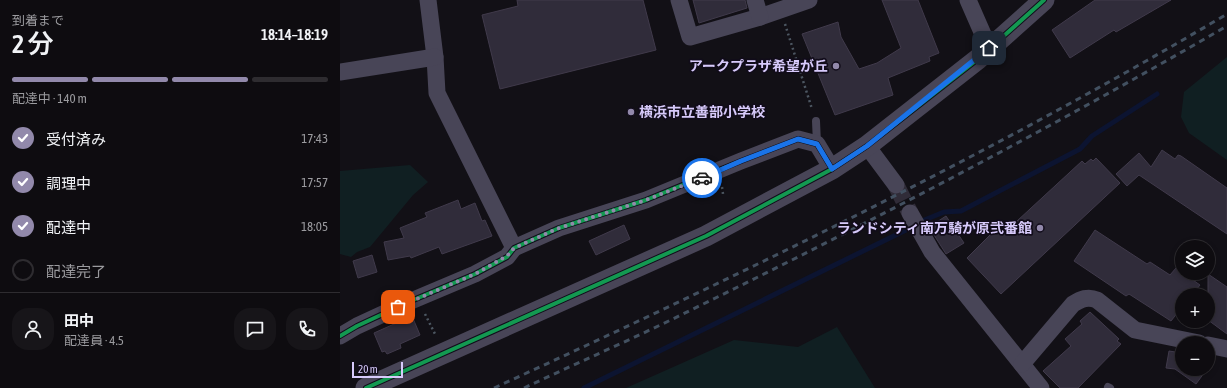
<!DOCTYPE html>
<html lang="ja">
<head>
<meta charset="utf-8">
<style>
  :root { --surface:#0e0c10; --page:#171519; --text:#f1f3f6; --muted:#9b9b9f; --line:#2e2c30; --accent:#9289ab }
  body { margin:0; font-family:"Asap Condensed","Noto Sans JP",sans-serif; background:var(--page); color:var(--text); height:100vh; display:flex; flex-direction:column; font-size:15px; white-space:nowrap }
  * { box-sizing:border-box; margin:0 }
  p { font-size:13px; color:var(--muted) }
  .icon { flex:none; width:22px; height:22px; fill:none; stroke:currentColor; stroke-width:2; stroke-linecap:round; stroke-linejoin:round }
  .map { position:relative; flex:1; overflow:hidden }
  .drawer { display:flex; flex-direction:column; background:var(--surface); width:340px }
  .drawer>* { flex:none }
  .tools { position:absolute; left:835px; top:240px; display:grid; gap:8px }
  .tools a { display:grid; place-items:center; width:40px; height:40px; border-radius:50%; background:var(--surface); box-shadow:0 2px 6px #0003,0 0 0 1px var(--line); font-size:20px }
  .scale { position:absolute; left:12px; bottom:10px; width:51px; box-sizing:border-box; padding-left:4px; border:2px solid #d7cafb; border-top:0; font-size:11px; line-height:14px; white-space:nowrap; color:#d7cafb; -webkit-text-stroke:3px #110c1a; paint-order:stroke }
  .pin { position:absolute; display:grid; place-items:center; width:34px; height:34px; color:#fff; margin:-17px; border-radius:8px; box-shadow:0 2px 6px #0006 }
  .courier { position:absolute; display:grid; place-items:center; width:40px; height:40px; margin:-20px; border:3px solid #1a73e8; border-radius:50%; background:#fff; color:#222; box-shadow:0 1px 5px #0007 }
  .head em { font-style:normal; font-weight:600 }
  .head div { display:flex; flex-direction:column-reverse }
  .head { display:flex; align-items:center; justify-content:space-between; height:68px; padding:0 12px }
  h1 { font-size:26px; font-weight:600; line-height:30px }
  .bar { display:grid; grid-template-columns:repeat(4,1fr); gap:6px 4px; align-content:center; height:48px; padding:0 12px }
  .bar i { height:5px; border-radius:3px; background:var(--line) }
  .bar .active { background:var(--accent) }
  .bar p { grid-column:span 4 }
  .line { display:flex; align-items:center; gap:10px; padding:0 12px; border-top:1px solid var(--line) }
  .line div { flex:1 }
  .round { display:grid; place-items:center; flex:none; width:42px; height:42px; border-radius:16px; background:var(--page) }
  ol { padding:0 12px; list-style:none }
  li { display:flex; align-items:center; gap:12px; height:44px }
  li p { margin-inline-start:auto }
  li .icon { padding:4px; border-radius:50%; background:var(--accent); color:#fff; stroke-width:4 }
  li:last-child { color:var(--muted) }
  li i { width:22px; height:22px; border:2px solid var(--line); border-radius:50% }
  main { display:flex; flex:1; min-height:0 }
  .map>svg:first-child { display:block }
</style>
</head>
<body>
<main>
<section class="drawer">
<div class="head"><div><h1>2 分</h1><p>到着まで</p></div><em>18:14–18:19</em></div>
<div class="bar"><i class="active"></i><i class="active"></i><i class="active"></i><i></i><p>配達中 · 140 m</p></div>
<ol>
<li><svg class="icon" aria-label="check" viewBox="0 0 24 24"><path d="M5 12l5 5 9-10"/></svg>受付済み<p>17:43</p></li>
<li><svg class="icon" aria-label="check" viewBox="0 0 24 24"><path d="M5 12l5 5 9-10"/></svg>調理中<p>17:57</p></li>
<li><svg class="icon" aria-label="check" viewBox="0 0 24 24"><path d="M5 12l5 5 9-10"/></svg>配達中<p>18:05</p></li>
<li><i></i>配達完了</li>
</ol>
<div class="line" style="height:72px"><a class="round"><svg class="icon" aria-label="person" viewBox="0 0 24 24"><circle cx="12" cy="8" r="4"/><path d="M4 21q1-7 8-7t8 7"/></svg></a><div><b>田中</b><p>配達員 · 4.5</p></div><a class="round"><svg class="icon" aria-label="chat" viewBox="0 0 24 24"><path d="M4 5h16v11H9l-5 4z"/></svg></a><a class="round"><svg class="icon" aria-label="phone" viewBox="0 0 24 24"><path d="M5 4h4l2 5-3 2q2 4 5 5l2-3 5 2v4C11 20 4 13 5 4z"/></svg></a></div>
</section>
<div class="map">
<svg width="887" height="388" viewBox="0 0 887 388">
  <rect width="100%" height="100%" fill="#121016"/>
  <g fill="#101f22">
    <path d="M887,57V160L849,133L841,117L844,92Z"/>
    <path d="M70,165L88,182L73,195L30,247L17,252L11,257L0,254V171Z"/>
    <path d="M497,327L535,388H286L394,340L458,347Z"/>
  </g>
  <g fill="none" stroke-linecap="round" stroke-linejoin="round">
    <g stroke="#0c1431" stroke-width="5">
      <path d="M582,221L604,212L621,211L740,149L752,136L817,94"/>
      <path d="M244,388L566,230"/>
    </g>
  </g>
  <g fill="#302c3a" stroke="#403a4b">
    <path d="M177,0H303L316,50L160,89L142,15L178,6Z"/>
    <path d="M353,0H405L407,8L359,23Z"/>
    <path d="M542,0H578L599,53L589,57L590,61L548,78L553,95L495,115L462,34L498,22L501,37L519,69L537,63L561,48Z"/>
    <path d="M755,0H831L776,32L774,30L730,58L712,30Z"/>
    <path d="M822,150L835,159L838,155L841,156L887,188V234L799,175L787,186L776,174L799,153L811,167Z"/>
    <path d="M756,158L780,183L661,294L627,258L658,227L664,233L742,161L745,164L751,159L753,161Z"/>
    <path d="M118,200L121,209L135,203L142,221L145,220L152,236L102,254L99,247L71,258L70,256L48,260L44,242L64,238L60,228L87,217L85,213Z"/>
    <path d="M606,216L624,243L606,254L589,227Z"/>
    <path d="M284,225L290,239L256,255L249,241Z"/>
    <path d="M755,230L807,264L810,262L830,275L836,268L860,285L852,295H842V307L831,321L789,294L786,296L734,261Z"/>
    <path d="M32,255L37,272L18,278L13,261Z"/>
    <path d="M868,274L887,287V334L868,320Z"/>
    <path d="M750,312L779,339L777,341L781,344L738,388H720L703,371L731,346L725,339L742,324L740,321Z"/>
    <path d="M72,316L80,335L60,344L61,348L47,354L45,351L42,352L34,333Z"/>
    <path d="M829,351L842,353V369H867L856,384L835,369L826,368Z"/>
  </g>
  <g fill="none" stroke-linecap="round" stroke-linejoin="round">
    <path stroke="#302c38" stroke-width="17" stroke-dasharray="17 8" stroke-linecap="butt" d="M556,185L570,213"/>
    <g stroke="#4d5762" stroke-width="2.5" stroke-dasharray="2 3" stroke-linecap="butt">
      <path d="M445,24L472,109"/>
      <path d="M382,187L383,194"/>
      <path d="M85,314L96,336"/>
    </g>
    <g stroke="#484557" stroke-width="8">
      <path d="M476,121L477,144"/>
      <path d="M768,387L770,388"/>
    </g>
    <g stroke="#484557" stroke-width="17">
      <path d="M88,0L95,57L97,93L174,248"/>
      <path d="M339,0L350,37L420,17L469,0"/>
      <path d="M415,0L420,17"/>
      <path d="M628,0L649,48"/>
      <path d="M0,72L95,57"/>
      <path d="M527,146L556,185"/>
      <path d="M570,213L592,252L701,388"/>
      <path d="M0,336L17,326L71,301L135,274L167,257L174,248L219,228L306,200L401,161L458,139L477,144L492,169"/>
      <path d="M868,345L887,349"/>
      <path d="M682,364L733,304C741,299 748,296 757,300L795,330L859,343"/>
    </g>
    <path stroke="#484557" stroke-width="21" d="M26,388L366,236L492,169L527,146L638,59L704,0"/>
    <g stroke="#425060" stroke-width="3" stroke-dasharray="6 5" stroke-linecap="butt">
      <path d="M154,388C403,274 651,154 887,14"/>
      <path d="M184,388C239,362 295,338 349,311C531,222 711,128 887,26"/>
    </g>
    <g stroke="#110c1a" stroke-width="6">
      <g id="cycleway">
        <path d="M0,336L17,326L71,301L135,274L167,257L174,248L219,228L306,200L401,161L458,139L477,144L492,169"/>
        <path d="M26,388L366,236L492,169L527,146L638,59L704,0"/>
      </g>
    </g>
    <use href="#cycleway" stroke="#139951" stroke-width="4"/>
  </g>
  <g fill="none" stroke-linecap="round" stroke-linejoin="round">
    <path stroke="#9289ab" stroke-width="4" stroke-dasharray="0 7.2" d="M58,307L135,274L167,256L174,248L219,228L306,200L362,178"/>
    <path stroke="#1a73e8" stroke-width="5" d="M362,178L401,161L458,139L477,144L492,169L527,146L649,48"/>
  </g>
  <g fill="#9289ab" stroke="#110c1a" stroke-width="1.5">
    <circle cx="496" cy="66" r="4"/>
    <circle cx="291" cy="112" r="4"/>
    <circle cx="700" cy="228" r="4"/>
  </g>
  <g text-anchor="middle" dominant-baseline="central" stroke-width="3.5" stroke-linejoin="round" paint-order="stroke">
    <g font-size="14" font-weight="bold" fill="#d7cafb" stroke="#110c1a" text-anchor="end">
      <text x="488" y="66">アークプラザ希望が丘</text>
      <text x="299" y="112" text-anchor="start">横浜市立善部小学校</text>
      <text x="692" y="228">ランドシティ南万騎が原弐番館</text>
    </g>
  </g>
</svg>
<div class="tools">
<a><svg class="icon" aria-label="layers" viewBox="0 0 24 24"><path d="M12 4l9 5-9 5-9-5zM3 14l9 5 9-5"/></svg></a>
<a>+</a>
<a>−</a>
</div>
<div class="scale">20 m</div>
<div class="pin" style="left:58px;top:307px;background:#ea580c"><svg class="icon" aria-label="bag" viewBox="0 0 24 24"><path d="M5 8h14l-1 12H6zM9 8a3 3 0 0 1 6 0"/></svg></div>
<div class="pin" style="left:649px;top:48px;background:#1f2937"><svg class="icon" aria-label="home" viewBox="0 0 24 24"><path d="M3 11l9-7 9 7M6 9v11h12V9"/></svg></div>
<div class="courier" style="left:362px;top:178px"><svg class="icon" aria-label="car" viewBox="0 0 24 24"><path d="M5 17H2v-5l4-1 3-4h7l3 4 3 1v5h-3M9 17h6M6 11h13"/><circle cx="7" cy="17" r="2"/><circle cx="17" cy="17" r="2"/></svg></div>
</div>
</main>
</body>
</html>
